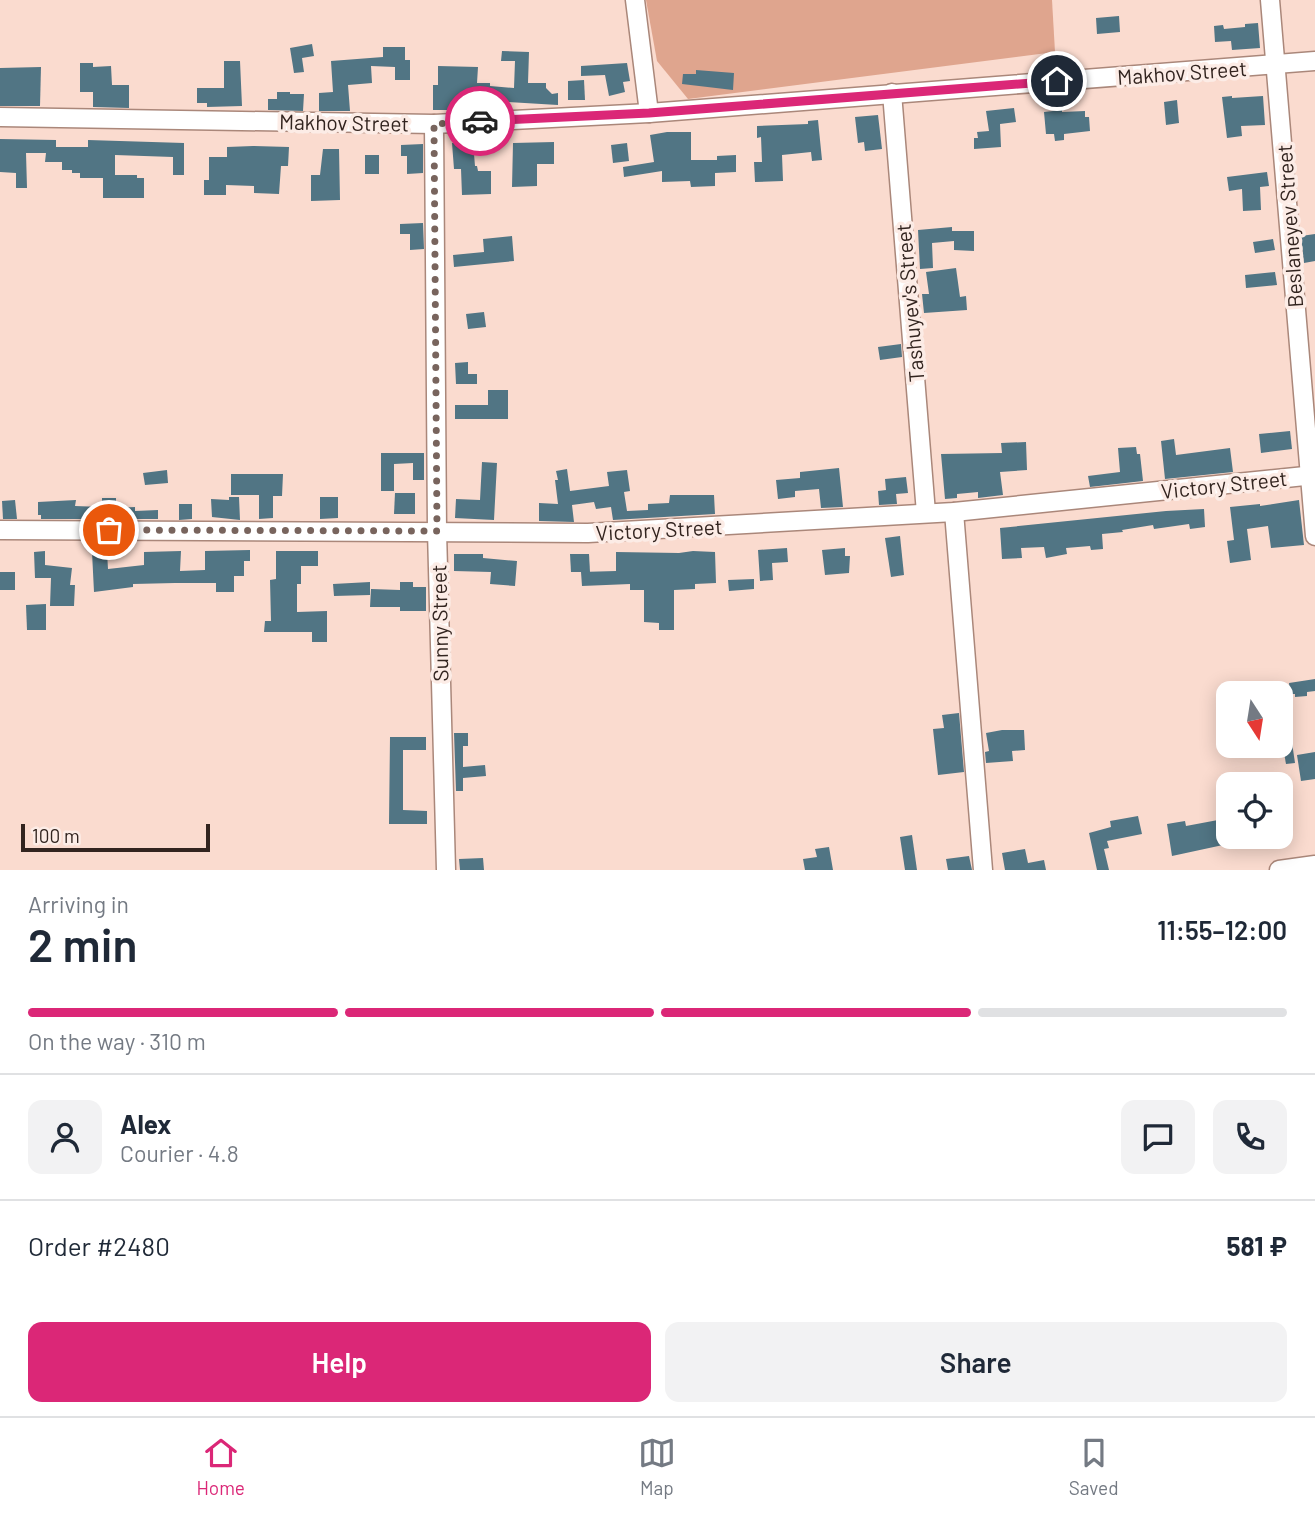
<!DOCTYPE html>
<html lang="en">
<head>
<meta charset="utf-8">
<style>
  :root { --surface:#fff; --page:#f2f2f3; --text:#1f2937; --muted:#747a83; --line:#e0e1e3; --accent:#db2777 }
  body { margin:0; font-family:Barlow,sans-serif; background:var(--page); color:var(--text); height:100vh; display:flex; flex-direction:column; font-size:26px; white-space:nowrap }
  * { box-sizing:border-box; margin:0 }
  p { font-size:23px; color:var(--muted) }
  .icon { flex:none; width:38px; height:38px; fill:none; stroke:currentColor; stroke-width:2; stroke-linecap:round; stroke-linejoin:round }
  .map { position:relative; height:870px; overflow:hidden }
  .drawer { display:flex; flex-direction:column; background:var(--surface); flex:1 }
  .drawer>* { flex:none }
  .needle { width:46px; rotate:168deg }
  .fabs { position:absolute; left:1216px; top:681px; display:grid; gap:14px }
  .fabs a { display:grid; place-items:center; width:77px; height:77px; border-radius:14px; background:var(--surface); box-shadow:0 4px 18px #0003; font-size:35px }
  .scale { position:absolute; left:21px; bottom:18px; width:189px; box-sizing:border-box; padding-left:7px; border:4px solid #32241f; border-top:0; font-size:19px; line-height:24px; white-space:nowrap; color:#32241f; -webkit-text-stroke:5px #fcece6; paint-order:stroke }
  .pin { position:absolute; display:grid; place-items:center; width:60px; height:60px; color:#fff; margin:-30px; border:4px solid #fff; border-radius:50%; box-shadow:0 2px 7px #0007 }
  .courier { position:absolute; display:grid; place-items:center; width:70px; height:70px; margin:-35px; border:5px solid #db2777; border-radius:50%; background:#fff; color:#222; box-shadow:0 2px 9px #0007 }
  .head em { font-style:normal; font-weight:600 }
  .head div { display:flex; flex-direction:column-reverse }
  .head { display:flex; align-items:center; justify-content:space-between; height:119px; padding:0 28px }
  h1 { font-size:46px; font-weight:600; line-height:52px }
  .bar { display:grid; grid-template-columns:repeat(4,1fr); gap:10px 7px; align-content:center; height:84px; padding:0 28px }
  .bar i { height:9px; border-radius:5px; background:var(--line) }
  .bar .current { background:var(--accent) }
  .bar p { grid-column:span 4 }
  .line { display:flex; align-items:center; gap:18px; padding:0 28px; border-top:2px solid var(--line) }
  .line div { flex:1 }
  .round { display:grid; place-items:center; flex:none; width:74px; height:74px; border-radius:14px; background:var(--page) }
  .button { display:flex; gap:14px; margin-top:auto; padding:14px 28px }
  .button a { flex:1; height:80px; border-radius:14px; background:var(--accent); color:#fff; font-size:28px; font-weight:600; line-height:80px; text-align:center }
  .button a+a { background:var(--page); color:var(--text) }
  .menu { display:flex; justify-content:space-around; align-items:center; height:98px; border-top:2px solid var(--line); background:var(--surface); font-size:19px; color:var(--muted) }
  .menu a { display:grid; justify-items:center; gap:4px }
  .menu .current { color:var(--accent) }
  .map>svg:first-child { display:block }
</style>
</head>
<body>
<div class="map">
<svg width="1315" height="870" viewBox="0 0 1315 870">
  <rect width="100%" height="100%" fill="#fadbcf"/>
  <path fill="#dfa58e" d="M646,0H1052L1055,52L688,99L657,61Z"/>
  <g fill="#517584">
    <path d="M1119,16L1120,32L1097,34L1096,18Z"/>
    <path d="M1258,23L1260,48L1232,50L1231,41L1215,42L1214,26L1223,25L1224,29L1245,27V24Z"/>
    <path d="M312,44L314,56L302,58L304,72L294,73L290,48Z"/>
    <path d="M383,47H405V60H410V80H395V67L371,66L372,83L348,85L350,111H319V93L333,92L331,61L383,57Z"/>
    <path d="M502,51L529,52L528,83H546V88L552,94L558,93V105L490,101V108L458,107V110H433V85H438V66L478,67L477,83H490V86L514,88L515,61H501Z"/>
    <path d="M224,61H240L242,106L207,107V103H197V88H224Z"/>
    <path d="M80,63H93V67L111,66L112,85H129V108L93,107V92H80Z"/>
    <path d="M627,63L630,81L623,82L625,92L609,96L605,75L581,76V66Z"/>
    <path d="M41,67L40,106H0V68Z"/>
    <path d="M696,70L734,73L733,90L682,84L683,74H696Z"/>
    <path d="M584,80L585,100H568V81Z"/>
    <path d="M277,92H290V94H304L303,111L268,110V99H277Z"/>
    <path d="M1232,96V98L1263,96L1265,125L1241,126L1242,136L1227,138L1222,97Z"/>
    <path d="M1177,100L1179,123L1166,125L1164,102Z"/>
    <path d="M1014,108L1016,122L1000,124L1001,147L974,149V138H978L977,132L989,131L986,111Z"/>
    <path d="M1062,110V112L1085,111V117H1089L1090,131L1064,134V140L1055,141L1054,134H1046L1044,112Z"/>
    <path d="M878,115L882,149L865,151L864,142L858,143L855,117Z"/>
    <path d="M818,120L822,160L812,161L811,152L782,155L783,181L755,182L754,162H762L761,137L757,138V126L808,124V121Z"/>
    <path d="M667,132H691V160H717V156L736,155V172L715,173V186L691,187L690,181L662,182V171L624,177L623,167L654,162L650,135Z"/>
    <path d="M0,139L56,140V147H88V140L184,143V175H173V157L115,155V175H137V178H144V198H103V178H80V173H72V170H62V162H45L46,153H26L27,188H16V173L0,172Z"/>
    <path d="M473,142L475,166H477L478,171H491V194L462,195L461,169H454L452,143Z"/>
    <path d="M554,142V164H537V186L512,187L513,143Z"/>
    <path d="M627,143L629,161L613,163L611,145Z"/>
    <path d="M423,144V173L407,174V156H401V145Z"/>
    <path d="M253,146L289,147L288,166H281L279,194L254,193V186L226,185V195H204V180H209V157H227V147Z"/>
    <path d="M323,149H339L340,200L311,201V175H320Z"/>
    <rect x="365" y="155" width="14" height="19"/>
    <path d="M1267,172L1269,186L1260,187L1261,210L1243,211L1242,189L1229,191L1227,177Z"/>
    <path d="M423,223L424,249L410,250V234H400V224Z"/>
    <path d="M952,227V231H974V251L954,250V241L932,243L933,268L920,269L918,230Z"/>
    <path d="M1315,234V261L1304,263L1301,236Z"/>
    <path d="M512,236L514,261L454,267L453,255L484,252L483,239Z"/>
    <path d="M1273,239L1275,250L1255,253L1253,242Z"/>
    <path d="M956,268L960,297L966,296L967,310L924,313L922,294H929L926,272Z"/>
    <path d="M1275,272L1277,285L1246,288L1245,275Z"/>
    <path d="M484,312L486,327L468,329L466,314Z"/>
    <path d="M901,344L902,357L880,360L878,347Z"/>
    <path d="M468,362V374H477V384H456L455,363Z"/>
    <path d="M488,390H508V419H455V405H488Z"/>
    <path d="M1290,431L1292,449L1261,453L1259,434Z"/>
    <path d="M1174,439L1176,455L1230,448L1233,472L1165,479L1161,441Z"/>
    <path d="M1026,442L1027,470L1000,472L1003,495L978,498V492L957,494V498L945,499L941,454L1002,453L1001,443Z"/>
    <path d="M1136,447L1137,454H1140L1143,481L1090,487L1088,476L1120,472L1118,448Z"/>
    <path d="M381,453H424V480H413V463L394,464V491H381Z"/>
    <path d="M482,462L497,463L494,520L455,518L456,499L480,500Z"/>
    <path d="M839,468L843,507L821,508L819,489L795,491V497L778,499L776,480L800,478V472Z"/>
    <path d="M567,469L570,491L609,486L607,472L627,470L630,491L624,492L627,511L648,510V504L669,503L670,495H714L715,514L613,520L611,507L596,509L594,502L572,505L574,522L539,521V503L558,504L555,480H558L556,471Z"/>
    <path d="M167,470L168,483L145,485L143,473Z"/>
    <path d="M231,474H283L282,496H273V518L259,519V495H231Z"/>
    <path d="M906,477L908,493L896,494L897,504L879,505L878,491L886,490L885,479Z"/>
    <path d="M395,493H415V514H394Z"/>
    <path d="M229,497H239L240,520L212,517L211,499L229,500Z"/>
    <path d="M320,497H338V518L320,519Z"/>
    <path d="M102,498H116V508L135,507V511L158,510V519H41V515H38V502L76,500L75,506L102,507Z"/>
    <path d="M15,500L17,519H3L2,501Z"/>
    <path d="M1299,500L1304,545L1271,548L1268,526L1247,529L1251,560L1230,563L1227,541L1234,540L1230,507L1260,504V506Z"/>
    <path d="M179,504H192V519L179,520Z"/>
    <path d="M1204,509L1205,527L1190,529L1189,524L1154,529L1153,525L1122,530L1123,532L1102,534L1103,549L1091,550L1090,546L1066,548L1067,554L1046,558L1044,547L1021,548L1022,558L1002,559L1000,528L1166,511Z"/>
    <path d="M900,536L904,575L891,577L885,538Z"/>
    <path d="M787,548L788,562L772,563L773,580L760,581L758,550Z"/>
    <path d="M845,548V556H850L849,573L825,575L822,550Z"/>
    <path d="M250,550V561H244V576H234V592H216V583H175L133,584V587L94,592L92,552H107L108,569L144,565V552L181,551L180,571L205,570V551Z"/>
    <path d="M45,551V565L72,568L70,585H75L74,606H50L51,578H35L34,552Z"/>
    <path d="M276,551H318V566H301V584H297V612L327,611V642H312V632H264L265,621H271L270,580L276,579Z"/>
    <path d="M693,551L715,552L716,583L695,584V589L674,590V630H659V623L644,622V590H630V584L582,586L581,572L616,571V552L679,553Z"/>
    <path d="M454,554H483V558L517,561L515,586L490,584L491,572L454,571Z"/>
    <path d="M570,554H589L590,572H571Z"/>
    <rect x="0" y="572" width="15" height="18"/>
    <path d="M754,579V589L729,591L728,580Z"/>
    <path d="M370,582V595L334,596L333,584Z"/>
    <path d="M400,582H413V587H426V611H400V607H370L371,589L400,590Z"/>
    <path d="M46,604V630H27L26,605Z"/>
    <path d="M1315,679V691L1307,692V696L1295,697V694H1290L1289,683Z"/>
    <path d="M1287,709L1295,763L1286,764L1281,736V710Z"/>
    <path d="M959,713L964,772L938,775L933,729L944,728L942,715Z"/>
    <path d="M1002,730H1024L1025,750L1012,751L1013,761L986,763L985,752L989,751L986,733Z"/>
    <path d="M454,733H468V746H463V767L485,765L486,776L463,778V791H456Z"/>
    <path d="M390,737H426V750H403V810L427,811V824H389Z"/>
    <path d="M1315,752V779L1301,781L1297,755Z"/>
    <path d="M1138,816L1142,834L1107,841L1109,848L1104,849L1109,870H1097L1089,833L1111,827L1110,821Z"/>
    <path d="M1218,820L1223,845L1172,856L1167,824L1185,821L1186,826Z"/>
    <path d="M912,835L917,870H905L900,837Z"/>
    <path d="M829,847L833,870H805L803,859L817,857L815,849Z"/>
    <path d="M1025,849L1028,863L1044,860L1046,870H1005L1002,853Z"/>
    <path d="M969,856L972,870H948L946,859Z"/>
    <path d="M483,858L484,870H460L459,859Z"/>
  </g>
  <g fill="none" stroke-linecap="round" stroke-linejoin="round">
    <g stroke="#aa877a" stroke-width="21">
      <g id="minor">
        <path d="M635,0L649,113"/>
        <path d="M1270,0L1315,536"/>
        <path d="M892,93L926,513"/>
        <path d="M0,117L434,124L649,113L1315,61"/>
        <path d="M434,124L437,531L446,870"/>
        <path d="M954,512L983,870"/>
        <path d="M0,530L588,533L954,512L1315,475"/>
        <path d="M1279,870L1315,865"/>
      </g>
    </g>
    <use href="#minor" stroke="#fff" stroke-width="18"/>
  </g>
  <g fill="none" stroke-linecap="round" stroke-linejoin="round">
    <path stroke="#78645d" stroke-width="7" stroke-dasharray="0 12.6" d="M109,530L437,531L434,124L480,121"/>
    <path stroke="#db2777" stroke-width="9" d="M480,121L649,113L1057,81"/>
  </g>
  <g text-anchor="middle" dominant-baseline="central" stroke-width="7" stroke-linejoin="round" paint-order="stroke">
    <g font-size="21" fill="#32241f" stroke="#fcece6">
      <text transform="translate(1182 72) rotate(-4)">Makhov Street</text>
      <text transform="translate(344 122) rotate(1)">Makhov Street</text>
      <text transform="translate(1289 226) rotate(-94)">Beslaneyev Street</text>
      <text transform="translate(909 303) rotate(-95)">Tashuyev's Street</text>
      <text transform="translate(1224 484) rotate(-6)">Victory Street</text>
      <text transform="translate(659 529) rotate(-3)">Victory Street</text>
      <text transform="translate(439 623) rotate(-91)">Sunny Street</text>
    </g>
  </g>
</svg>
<div class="fabs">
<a><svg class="needle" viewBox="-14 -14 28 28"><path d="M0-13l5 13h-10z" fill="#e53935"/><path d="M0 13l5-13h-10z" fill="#747a83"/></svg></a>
<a><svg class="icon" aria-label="locate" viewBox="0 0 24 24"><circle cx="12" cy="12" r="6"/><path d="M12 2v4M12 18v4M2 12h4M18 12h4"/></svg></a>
</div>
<div class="scale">100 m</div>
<div class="pin" style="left:109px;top:530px;background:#ea580c"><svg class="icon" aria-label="bag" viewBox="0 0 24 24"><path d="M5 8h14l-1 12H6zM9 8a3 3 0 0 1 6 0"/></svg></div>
<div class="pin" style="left:1057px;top:81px;background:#1f2937"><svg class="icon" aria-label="home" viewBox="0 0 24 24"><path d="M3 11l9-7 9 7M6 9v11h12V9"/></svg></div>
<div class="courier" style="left:480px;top:121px"><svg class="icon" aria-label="car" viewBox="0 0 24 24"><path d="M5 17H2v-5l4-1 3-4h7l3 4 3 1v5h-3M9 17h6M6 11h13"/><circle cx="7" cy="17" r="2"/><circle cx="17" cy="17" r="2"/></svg></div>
</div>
<section class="drawer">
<div class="head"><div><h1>2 min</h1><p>Arriving in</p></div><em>11:55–12:00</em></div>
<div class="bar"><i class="current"></i><i class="current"></i><i class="current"></i><i></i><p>On the way · 310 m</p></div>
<div class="line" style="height:126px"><a class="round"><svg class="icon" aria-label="person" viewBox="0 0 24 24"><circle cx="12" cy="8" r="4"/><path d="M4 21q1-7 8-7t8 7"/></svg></a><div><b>Alex</b><p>Courier · 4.8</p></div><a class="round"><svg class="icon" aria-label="chat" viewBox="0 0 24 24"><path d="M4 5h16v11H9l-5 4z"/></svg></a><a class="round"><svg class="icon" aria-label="phone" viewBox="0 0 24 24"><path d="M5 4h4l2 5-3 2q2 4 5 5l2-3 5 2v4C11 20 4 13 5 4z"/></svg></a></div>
<div class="line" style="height:91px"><div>Order #2480</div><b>581 ₽</b></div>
<div class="button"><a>Help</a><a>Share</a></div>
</section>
<nav class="menu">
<a class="current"><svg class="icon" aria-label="home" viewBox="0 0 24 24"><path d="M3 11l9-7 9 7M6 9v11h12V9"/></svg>Home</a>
<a><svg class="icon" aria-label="map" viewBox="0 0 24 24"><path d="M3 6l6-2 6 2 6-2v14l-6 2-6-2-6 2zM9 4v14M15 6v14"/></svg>Map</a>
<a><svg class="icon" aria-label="saved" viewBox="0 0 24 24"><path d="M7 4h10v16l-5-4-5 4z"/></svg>Saved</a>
</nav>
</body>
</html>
